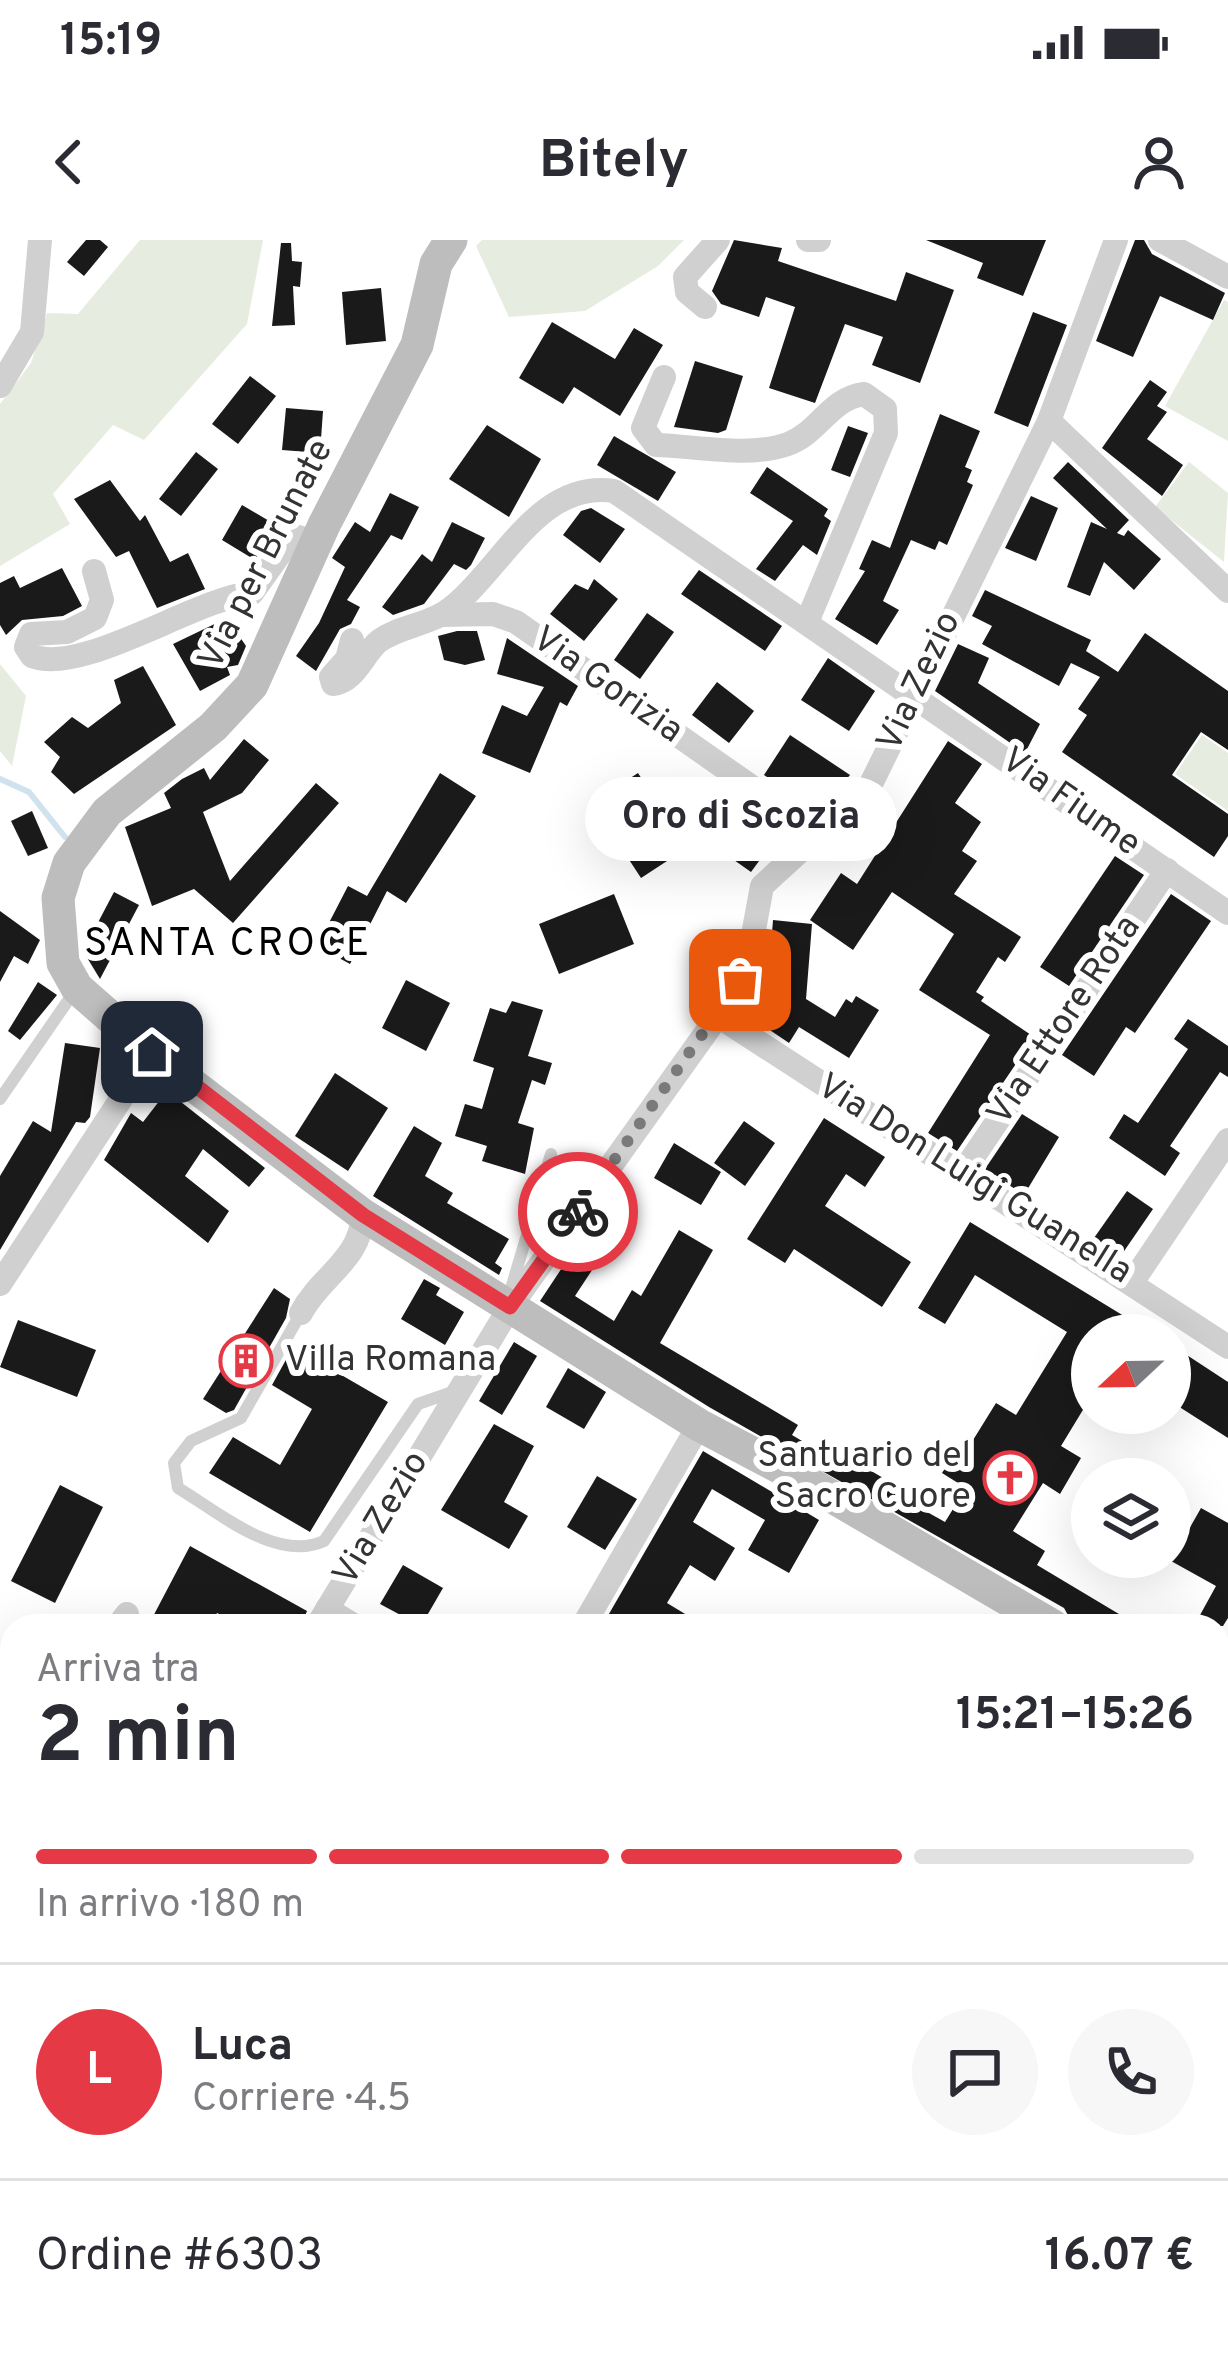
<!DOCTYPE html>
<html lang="it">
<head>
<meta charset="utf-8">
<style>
  :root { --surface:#fff; --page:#f7f7f7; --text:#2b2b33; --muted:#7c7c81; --line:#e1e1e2; --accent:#e63946 }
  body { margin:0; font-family:Overpass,sans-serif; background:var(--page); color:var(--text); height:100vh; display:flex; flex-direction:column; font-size:45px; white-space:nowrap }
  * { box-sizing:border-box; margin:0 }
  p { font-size:39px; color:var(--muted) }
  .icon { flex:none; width:66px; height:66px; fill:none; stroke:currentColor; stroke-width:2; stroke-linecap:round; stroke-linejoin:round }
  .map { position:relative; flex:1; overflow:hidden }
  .side { position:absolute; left:0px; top:1374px; width:1230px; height:744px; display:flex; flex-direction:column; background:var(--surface); border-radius:36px 36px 0 0; box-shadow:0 12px 48px #0002 }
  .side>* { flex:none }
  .needle { width:78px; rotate:248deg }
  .controls { position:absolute; left:1071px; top:1074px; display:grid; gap:24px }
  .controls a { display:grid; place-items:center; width:120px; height:120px; border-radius:50%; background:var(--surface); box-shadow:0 12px 48px #0002; font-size:60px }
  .pin { position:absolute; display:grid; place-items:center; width:102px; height:102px; color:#fff; margin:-51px; border-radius:24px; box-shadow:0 6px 18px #0006 }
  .courier { position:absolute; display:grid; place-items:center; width:120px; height:120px; margin:-60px; border:9px solid #e63946; border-radius:50%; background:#fff; color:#222; box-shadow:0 3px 15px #0007 }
  .bubble { position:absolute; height:84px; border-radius:42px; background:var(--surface); box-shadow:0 12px 48px #0002; font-size:39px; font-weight:700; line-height:84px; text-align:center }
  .summary em { font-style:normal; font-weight:700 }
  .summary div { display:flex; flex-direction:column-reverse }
  .summary { display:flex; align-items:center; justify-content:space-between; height:204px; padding:0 36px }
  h1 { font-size:78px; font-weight:700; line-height:90px }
  .bar { display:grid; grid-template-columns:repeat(4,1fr); gap:18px 12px; align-content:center; height:144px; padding:0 36px }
  .bar i { height:15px; border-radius:9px; background:var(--line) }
  .bar .selected { background:var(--accent) }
  .bar p { grid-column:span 4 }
  .line { display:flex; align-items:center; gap:30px; padding:0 36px; border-top:3px solid var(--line) }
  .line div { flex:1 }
  .round { display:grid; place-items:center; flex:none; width:126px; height:126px; border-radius:63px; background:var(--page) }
  .status { display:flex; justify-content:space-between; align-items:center; height:84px; padding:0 60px; background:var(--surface); direction:ltr }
  .status svg { height:33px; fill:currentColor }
  header { display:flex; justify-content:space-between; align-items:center; height:156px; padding:0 36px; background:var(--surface); font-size:54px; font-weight:700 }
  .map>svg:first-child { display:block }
</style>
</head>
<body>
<div class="status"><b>15:19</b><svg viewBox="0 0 49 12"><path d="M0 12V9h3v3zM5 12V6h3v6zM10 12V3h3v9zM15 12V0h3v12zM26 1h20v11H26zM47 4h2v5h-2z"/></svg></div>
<header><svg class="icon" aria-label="back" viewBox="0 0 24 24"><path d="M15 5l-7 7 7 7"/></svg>Bitely<svg class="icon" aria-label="person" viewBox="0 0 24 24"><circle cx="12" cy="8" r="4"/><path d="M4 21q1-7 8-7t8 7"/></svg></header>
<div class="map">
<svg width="1228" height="2118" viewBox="0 0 1228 2118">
  <rect width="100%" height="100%" fill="#fff"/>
  <g fill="#e6ecdf">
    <path d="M140,0H263L247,84L144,200L113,185L53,254L70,284L0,326V164L31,123L47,73L78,74Z"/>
    <path d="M482,0H684L658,26L585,71L509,77L476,6Z"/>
    <path d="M1224,60L1228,62V201L1165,166Z"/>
    <path d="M1189,222L1228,253L1224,322L1155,267Z"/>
    <path d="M0,424L26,456L12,526L0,511Z"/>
    <path d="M1202,495L1228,513V571L1175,534Z"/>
  </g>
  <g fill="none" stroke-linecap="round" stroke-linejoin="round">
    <path stroke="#cfe2ee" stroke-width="6" d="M0,539L29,552L65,597"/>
  </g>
  <g fill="#1a1a1a">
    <path d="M86,0H100L108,7L84,36L67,22Z"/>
    <path d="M734,0L782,8L778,21L896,61L906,32L954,50L920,143L872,125L883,97L845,84L815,163L769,148L795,67L766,57L759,77L721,64L712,51Z"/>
    <path d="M926,0H1046L1023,56L977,38L983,23Z"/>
    <path d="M1135,0H1144L1152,14L1225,53L1213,80L1160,56L1133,117L1096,101Z"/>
    <path d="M281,3H291L292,21L302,22L300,47L293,46L295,85L272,86Z"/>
    <path d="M381,48L386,101L346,105L342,52Z"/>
    <path d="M1033,72L1067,85L1028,187L994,173Z"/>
    <path d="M552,82L615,119L634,88L663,105L620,176L574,147L563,164L519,138Z"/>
    <path d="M695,121L743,136L726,190L718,193L674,187Z"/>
    <path d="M250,136L276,156L238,204L212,184Z"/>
    <path d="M1150,140L1167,152L1157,166L1167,172L1147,199L1183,225L1162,256L1102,208Z"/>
    <path d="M286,168L323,171L320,213L282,210Z"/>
    <path d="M940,174L980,191L965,227L972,230L967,242L973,245L947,305L939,301L935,310L911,300L883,361L899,370L877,405L835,379L865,331L859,329L872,300L890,308Z"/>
    <path d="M487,185L541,219L509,277L449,239Z"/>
    <path d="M848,186L868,193L850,237L831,230Z"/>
    <path d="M614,196L676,232L658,261L597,225Z"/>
    <path d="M196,212L218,229L181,276L159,259Z"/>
    <path d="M1068,222L1129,280L1117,293L1124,296L1128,290L1161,319L1134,350L1104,322L1090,356L1067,347L1091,282L1107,289L1053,238Z"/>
    <path d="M767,227L828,269L824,276L831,281L817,315L803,305L775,341L756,329L793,281L750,253Z"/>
    <path d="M110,240L140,281L145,275L170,322L188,313L205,349L157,368L129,311L116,317L74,259Z"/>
    <path d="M390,253L419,267L402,300L391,295L347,360L360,367L351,384L340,389L316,431L296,416L319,383L345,327L332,318L355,282L370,292Z"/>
    <path d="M1031,256L1058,268L1036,321L1005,308Z"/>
    <path d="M242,265L276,285L255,320L222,300Z"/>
    <path d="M591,268L625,289L600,323L563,295L581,271Z"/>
    <path d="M452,282L485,298L471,325L466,330L454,324L424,364L393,375L382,367L422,314L432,322Z"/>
    <path d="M62,328L82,366L63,376L22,380L6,395L0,385V343L14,336L20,348Z"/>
    <path d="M699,330L782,386L765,411L681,354Z"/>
    <path d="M594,339L618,359L584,401L550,374L575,344L588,350Z"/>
    <path d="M985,350L1091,400L1086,411L1118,432L1145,393L1228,451V510L1201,492L1172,535L1228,574V596L1214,617L1062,512L1087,475L1078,469L1100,437L1071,423L1059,446L982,404L992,386L972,376Z"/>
    <path d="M647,373L674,392L640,439L614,420Z"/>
    <path d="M227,378L246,406L238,425L227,427L230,435L200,451L173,404Z"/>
    <path d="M457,391H477L485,420L465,425L444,420L438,396Z"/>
    <path d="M507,398L578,446L567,466L560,462L530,533L482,513L502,465L527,476L544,447L497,434Z"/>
    <path d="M958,404L989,418L978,443L1040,484L1025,513L935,451Z"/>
    <path d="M828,418L875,451L849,491L801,460Z"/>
    <path d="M143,426L176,485L74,554L51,532L60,517L44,502L72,477L88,488L121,463L114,440Z"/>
    <path d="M717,442L754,471L729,503L692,475Z"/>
    <path d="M790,495L850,535L819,572L764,535Z"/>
    <path d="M244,499L269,520L242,553L203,572L230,641L316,543L339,563L233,683L194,649L152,666L125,587L171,568L164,553L182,539L204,528L210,540Z"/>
    <path d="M948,501L982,524L955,563L981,582L962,611L977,621L954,654L1021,697L1005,722L998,717L976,752L984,757L981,761L1034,797L957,911L928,893L990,795L919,750L954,694L892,652L853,710L810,680L841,633L857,644Z"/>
    <path d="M440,533L476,556L406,663L387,651L350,724L317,706L348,646L367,656Z"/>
    <path d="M638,533L687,608L641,638L592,563Z"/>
    <path d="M32,571L48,608L28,616L11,581Z"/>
    <path d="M740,591L767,610L751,632L724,613Z"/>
    <path d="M1115,616L1144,635L1069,746L1040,727Z"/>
    <path d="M114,652L139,665L100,739L83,711Z"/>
    <path d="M614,654L634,704L559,734L539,684Z"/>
    <path d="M1171,654L1211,681L1135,793L1126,787L1094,836L1062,815Z"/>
    <path d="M0,671L40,700L28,724L14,716L0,742Z"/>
    <path d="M773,680L812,684L806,759L835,777L846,759L852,763L856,756L879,770L849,818L799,787L789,803L752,778L780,734L769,733Z"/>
    <path d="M406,740L450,763L426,811L382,788Z"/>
    <path d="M38,742L57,755L20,800L8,791Z"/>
    <path d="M512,761L543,770L528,816L552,823L545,845L532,840L518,883L534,888L525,934L482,921L487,906L455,896L465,864L482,869L494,828L473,821L490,768L506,773Z"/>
    <path d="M1188,779L1228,806V837L1220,832L1170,906L1180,913L1165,936L1109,898L1124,874L1138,883L1188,809L1174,799Z"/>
    <path d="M65,803L100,808L90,877L85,883L76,882L0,1010V936L33,881L51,892Z"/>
    <path d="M335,833L388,868L348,931L295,896Z"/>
    <path d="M167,851L265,928L249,947L203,909L185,936L229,971L208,1003L104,920L131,873L143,882Z"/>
    <path d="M1022,874L1059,897L1024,955L985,929Z"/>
    <path d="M824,878L885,917L865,947L846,934L825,966L911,1022L882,1067L794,1009L785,1023L747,999Z"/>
    <path d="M744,881L775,903L745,946L714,923Z"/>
    <path d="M414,886L442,903L425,936L453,953L447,963L509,999L495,1023L502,1028L499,1035L373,956Z"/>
    <path d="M674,903L721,932L701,965L654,938Z"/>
    <path d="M1127,951L1153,969L1120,1017L1094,998Z"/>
    <path d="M611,954L632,969L575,1056L614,1081L632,1050L641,1056L679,990L713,1010L660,1103L798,1185L792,1195L851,1230L856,1222L890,1242L886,1249L945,1282L966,1248L942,1233L957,1208L965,1213L996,1163L1016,1175L1067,1092L975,1035L945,1084L918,1068L970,982L1155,1095H1092V1155L1061,1206L1081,1218L1060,1254L1043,1243L1013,1291L1045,1311L1037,1325L1139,1386H1074L1064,1368L709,1167L540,1061Z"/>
    <path d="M424,1039L440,1048L436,1055L464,1072L445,1105L401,1079Z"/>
    <path d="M274,1048L290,1059L286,1078L234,1170L226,1173L203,1159Z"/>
    <path d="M18,1080L96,1110L77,1157L0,1127Z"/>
    <path d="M514,1102L537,1116L502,1175L479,1161Z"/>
    <path d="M1170,1104L1228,1142V1198L1170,1161Z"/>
    <path d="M293,1107L388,1162L310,1292L209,1233L233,1197L280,1225L312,1169L272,1145Z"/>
    <path d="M568,1128L606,1152L584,1189L546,1167Z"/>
    <path d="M494,1184L534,1206L504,1262L528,1276L509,1309L441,1270Z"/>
    <path d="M703,1211L819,1280L789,1333L748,1310L765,1280L712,1249L693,1282L735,1308L715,1341L690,1325L667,1363L705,1386H602Z"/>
    <path d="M597,1236L637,1259L605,1310L567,1287Z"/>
    <path d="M60,1245L103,1267L55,1363L11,1341Z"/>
    <path d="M1201,1268L1228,1283V1378L1223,1386H1194L1216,1346L1171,1321Z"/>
    <path d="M190,1306L307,1371L301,1386H244L217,1373L210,1386H148Z"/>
    <path d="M403,1325L443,1348L421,1386L380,1364Z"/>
  </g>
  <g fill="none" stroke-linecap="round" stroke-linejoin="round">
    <g stroke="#d0d0d0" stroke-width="12">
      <path d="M0,859L76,749"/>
      <path d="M510,1052L551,914"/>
      <path d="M301,1073L241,1178L191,1201L174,1223L178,1248C217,1271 276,1323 324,1301L418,1164L461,1149"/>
    </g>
    <g stroke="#d0d0d0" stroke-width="24">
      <path d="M808,0H819"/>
      <path d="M1160,0L1228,37"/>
      <path d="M705,67L687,52L685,37L718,0"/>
      <path d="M664,137L643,188L656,205C696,206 749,218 788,204C820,192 829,159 864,154L885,169L886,193L807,382"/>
      <path d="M0,146L32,92L40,0"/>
      <path d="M1049,181L1228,351"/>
      <path d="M94,331L102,360L95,378L67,392L31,394L26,407L32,416C82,436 196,358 252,353L289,301L295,296L316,303"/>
      <path d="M442,375L493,374L516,382L819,594"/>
      <path d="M352,400L347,419L331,437L333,444C355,442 363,414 379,401C401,385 433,385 455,365C504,324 540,240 614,251L1228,673"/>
      <path d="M718,776L1228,1107"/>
      <path d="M963,932L1167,630"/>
      <path d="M1133,1041L1228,900"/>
      <path d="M0,1044L151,813"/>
      <path d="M301,1073C321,1035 360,1021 363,975"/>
      <path d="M327,1369L355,1386"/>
      <path d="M118,1386L127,1374"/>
      <path d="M317,1386L510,1067L735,752L749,717L762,646L869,548L1049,181L1116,0"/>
      <path d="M583,1386L699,1185"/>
      <path d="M0,1539L12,1523"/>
      <path d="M2,1938L12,1902"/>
      <path d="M0,2056L12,2041"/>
      <path d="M185,2106L198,2118"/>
      <path d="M717,2118L725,2106"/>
    </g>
    <g stroke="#bdbdbd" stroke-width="33">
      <path d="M451,0L436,24L417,105L324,285L252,445L213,487L107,572L69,623L58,658L63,723L77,748L151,813L363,975L699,1185L802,1239L1053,1386"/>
      <path d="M1218,1483L1228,1489"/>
      <path d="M1218,1927L1228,1910"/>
      <path d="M1107,2118L1114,2106"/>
    </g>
  </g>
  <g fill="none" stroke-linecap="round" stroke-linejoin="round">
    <path stroke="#7a7a7a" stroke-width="12" stroke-dasharray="0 21.6" d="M578,972L740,740"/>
    <path stroke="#e63946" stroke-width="15" d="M152,812L363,975L510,1067L578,972"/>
  </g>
  <defs>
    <g id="building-ring" transform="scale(2.7)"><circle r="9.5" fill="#fff" stroke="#e63946" stroke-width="1.5"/><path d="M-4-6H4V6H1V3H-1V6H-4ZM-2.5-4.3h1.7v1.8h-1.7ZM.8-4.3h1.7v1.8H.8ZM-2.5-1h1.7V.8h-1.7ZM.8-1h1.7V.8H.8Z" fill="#e63946"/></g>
    <g id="church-ring" transform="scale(2.7)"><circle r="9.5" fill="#fff" stroke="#e63946" stroke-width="1.5"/><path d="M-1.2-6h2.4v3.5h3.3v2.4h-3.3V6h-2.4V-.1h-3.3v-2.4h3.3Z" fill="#e63946"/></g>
  </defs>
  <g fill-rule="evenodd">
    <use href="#building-ring" x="246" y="1121"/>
    <use href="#church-ring" x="1010" y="1238"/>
  </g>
  <g text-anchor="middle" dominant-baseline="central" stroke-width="12" stroke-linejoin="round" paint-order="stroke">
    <g font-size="36" fill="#333" stroke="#fff">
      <text transform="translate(267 315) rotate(-63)">Via per Brunate</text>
      <text transform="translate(920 442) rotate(-65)">Via Zezio</text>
      <text transform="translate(607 446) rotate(35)">Via Gorizia</text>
      <text transform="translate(1070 563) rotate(35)">Via Fiume</text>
      <text transform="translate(1065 781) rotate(-56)">Via Ettore Rota</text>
      <text transform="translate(974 940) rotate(32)">Via Don Luigi Guanella</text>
      <text transform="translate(382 1279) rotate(-59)">Via Zezio</text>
    </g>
    <g font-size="36" fill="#333" stroke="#fff" text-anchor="start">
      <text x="285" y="1121">Villa Romana</text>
      <text x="971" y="1217" text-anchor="end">Santuario del<tspan x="971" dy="41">Sacro Cuore</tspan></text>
    </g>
    <g font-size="39" letter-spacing="3" fill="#000" stroke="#fff">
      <text x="228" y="705">SANTA CROCE</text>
    </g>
  </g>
</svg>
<div class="controls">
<a><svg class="needle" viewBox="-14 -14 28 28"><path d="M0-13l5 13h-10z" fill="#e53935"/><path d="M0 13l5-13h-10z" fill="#7c7c81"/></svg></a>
<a><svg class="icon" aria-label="layers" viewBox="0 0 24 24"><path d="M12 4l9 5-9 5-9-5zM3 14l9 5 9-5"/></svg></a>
</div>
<div class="pin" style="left:740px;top:740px;background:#ea580c"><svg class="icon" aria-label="bag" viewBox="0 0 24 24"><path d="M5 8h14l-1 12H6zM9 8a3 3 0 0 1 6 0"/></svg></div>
<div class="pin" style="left:152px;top:812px;background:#1f2937"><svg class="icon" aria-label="home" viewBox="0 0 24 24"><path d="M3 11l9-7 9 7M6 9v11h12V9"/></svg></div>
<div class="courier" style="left:578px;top:972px"><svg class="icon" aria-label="bike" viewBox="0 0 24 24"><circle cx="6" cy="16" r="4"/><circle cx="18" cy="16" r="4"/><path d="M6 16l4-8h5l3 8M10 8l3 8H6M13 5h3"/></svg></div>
<div class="bubble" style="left:585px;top:537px;width:312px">Oro di Scozia</div>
<section class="side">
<div class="summary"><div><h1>2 min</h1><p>Arriva tra</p></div><em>15:21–15:26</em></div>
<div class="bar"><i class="selected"></i><i class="selected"></i><i class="selected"></i><i></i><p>In arrivo · 180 m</p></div>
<div class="line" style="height:216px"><b class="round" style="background:var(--accent);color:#fff">L</b><div><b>Luca</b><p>Corriere · 4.5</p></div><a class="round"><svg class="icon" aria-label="chat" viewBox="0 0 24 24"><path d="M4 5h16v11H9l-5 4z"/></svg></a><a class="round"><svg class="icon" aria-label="phone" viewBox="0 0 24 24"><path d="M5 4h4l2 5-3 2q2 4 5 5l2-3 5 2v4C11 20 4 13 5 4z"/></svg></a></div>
<div class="line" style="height:156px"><div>Ordine #6303</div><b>16.07 €</b></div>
</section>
</div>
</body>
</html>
